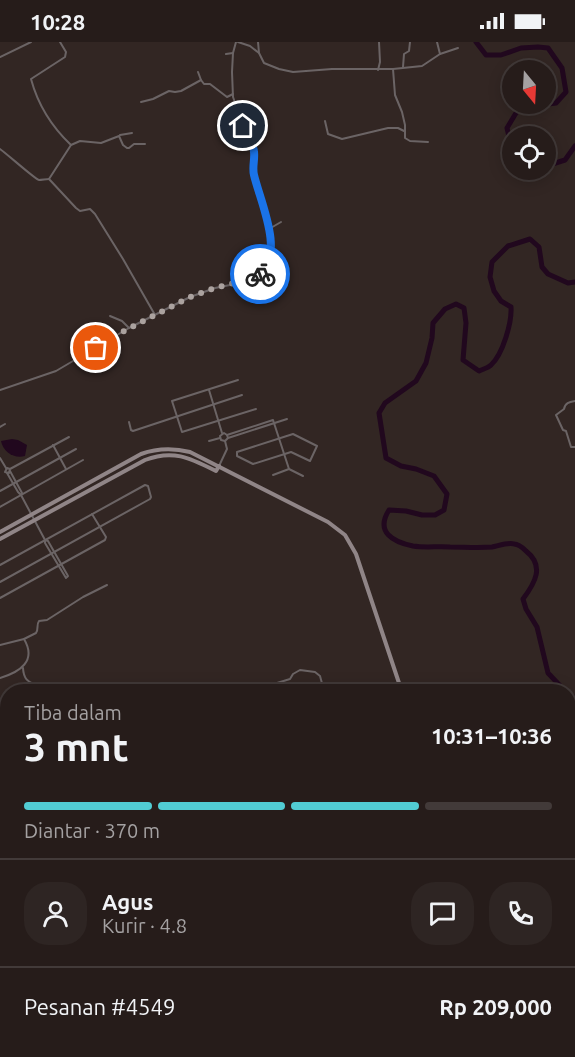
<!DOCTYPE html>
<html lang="id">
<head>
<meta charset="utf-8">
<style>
  :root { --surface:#261c1a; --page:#2e2523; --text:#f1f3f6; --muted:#a4a1a2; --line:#423a39; --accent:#51ccd3 }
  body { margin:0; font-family:Ubuntu,sans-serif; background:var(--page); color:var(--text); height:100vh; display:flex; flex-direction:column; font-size:22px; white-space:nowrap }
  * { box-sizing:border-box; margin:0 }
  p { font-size:20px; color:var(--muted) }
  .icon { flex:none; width:33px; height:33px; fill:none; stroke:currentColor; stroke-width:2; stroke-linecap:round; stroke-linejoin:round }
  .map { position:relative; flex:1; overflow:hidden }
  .drawer { position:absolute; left:0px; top:642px; width:576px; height:374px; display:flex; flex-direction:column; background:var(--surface); border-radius:24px 24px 0 0; box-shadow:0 3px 15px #0003,0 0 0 2px var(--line) }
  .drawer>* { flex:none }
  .needle { width:39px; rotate:162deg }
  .controls { position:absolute; left:502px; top:18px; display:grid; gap:12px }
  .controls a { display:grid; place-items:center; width:54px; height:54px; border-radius:50%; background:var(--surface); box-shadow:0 3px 15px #0003,0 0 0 2px var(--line); font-size:30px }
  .pin { position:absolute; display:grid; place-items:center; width:51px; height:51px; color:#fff; margin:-26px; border:3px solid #fff; border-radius:50%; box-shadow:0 2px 6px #0007 }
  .courier { position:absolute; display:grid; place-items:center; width:60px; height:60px; margin:-30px; border:4px solid #1a73e8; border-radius:50%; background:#fff; color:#222; box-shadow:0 2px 8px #0007 }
  .headline em { font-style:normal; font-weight:600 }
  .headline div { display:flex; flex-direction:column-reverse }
  .headline { display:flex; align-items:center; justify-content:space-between; height:102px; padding:0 24px }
  h1 { font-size:39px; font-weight:600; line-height:45px }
  .bar { display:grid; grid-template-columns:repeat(4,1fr); gap:9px 6px; align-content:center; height:72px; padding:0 24px }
  .bar i { height:8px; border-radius:4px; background:var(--line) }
  .bar .current { background:var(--accent) }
  .bar p { grid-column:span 4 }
  .line { display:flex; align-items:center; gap:15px; padding:0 24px; border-top:2px solid var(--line) }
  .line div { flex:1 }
  .round { display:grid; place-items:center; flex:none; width:63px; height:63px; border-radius:24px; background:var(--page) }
  .status { display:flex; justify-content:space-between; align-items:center; height:42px; padding:0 30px; background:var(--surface); direction:ltr }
  .status svg { height:16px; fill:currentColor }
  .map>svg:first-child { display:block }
</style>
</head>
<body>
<div class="status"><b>10:28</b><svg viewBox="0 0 49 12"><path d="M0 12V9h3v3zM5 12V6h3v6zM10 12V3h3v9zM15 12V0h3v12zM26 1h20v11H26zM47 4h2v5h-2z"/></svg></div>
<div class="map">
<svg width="575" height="1015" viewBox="0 0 575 1015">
  <rect width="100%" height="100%" fill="#322623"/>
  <g fill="#21081e">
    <path d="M12,397L18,398L27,403L25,414C14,417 3,410 1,399Z"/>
    <path d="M569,690H575V818L569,821Z"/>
  </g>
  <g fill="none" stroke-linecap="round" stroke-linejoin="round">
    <g stroke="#21081e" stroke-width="5">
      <path d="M476,0L486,13H501L521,6L538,5L548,6L562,26L566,50L556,61L519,66L507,86L510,99L513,104"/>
      <path d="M546,124L565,118L575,104"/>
      <path d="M566,650L548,631L537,585L526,567L523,557C535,541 545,524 526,509C524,507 518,502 514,502C508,500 498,504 492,505C478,506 464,505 450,505C438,504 425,506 413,504C393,500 375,490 389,468L406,469L422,473H435L444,468L447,452L434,434L416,427L401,424L386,416L379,371L385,361L416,339L426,321L432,296L433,281L445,267L456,262L464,266L466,281L463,318L479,329C483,327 488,326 491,323C503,312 512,280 511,265L501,259L494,249L490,235L492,220L508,204L530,197L539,205L542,225L548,232L568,241L575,240"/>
      <path d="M568,652L575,656"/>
    </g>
    <g stroke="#6b6465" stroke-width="2">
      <path d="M238,0L250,4L259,11"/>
      <path d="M258,0L259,11L264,21L279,27L293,30L332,27H393L422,24L440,12L458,6"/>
      <path d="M437,0L440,12"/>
      <path d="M226,12L233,11"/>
      <path d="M0,15L31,0"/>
      <path d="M403,25L404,12L409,9L410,0"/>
      <path d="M393,27L395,53L402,70L405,83V96L410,99L428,100"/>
      <path d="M378,28L380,20L379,0"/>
      <path d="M198,30L201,38"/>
      <path d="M141,60L153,57L169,49L175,50L181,49L201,38L204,42H210L227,55L233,52"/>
      <path d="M325,79L328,92L342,97L388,86H398L404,89"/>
      <path d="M228,87L244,84"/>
      <path d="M120,93L132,91"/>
      <path d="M71,103L80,99L101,101L119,94L123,103L127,106H129L134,102H145"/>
      <path d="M0,107C6,111 36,138 39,138C41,138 47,137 49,137"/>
      <path d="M49,137L76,166L80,169L90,167L95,172L123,217L155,273"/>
      <path d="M49,137L71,103C52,85 38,63 31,37L65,15L66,10L60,0"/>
      <path d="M269,187L281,180"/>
      <path d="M268,220H277L286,222L288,227"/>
      <path d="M110,274L122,279L129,286"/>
      <path d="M238,338L172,359L182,390L256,367"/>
      <path d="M0,348L56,329L129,286L190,255L215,246L235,242L255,235L266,227L268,220L270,209L269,187L266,172L254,133V106L246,91L233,55L232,30L233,11L236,0"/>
      <path d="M209,348L222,391"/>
      <path d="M575,359C569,360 565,361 564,367L556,373L563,388L566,389L571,405H575"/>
      <path d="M129,380L131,388L133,389L242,353"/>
      <path d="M0,385L5,382"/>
      <path d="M293,392L317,404L310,419L291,410L253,422L237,414V410Z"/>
      <path d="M227,393L273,378L289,427"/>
      <path d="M228,396L227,393L224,391L220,394L221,398L225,399L228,396L287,377"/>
      <path d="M209,399L220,396"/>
      <path d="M53,403L66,427"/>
      <path d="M0,416L6,426"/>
      <path d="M219,424L227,407L225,399"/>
      <path d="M10,427L7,426L5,430L9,431L10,427L69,395"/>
      <path d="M10,429L22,451L21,453L45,498V501L66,536"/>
      <path d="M7,431L18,450L21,453"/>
      <path d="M273,433L289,427L303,434"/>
      <path d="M0,449L76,407"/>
      <path d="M0,465L83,418"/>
      <path d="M45,498L48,499L68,534L67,535"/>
      <path d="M0,523L145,443L148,444L151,455L150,457L0,540"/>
      <path d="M0,556L105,498L106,495L92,472"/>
      <path d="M0,603L24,597"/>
      <path d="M23,626C24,644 35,639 45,650"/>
      <path d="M0,636C20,630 37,619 24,597L36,591C39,587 36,583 39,579L47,578L83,555L107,543"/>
      <path d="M293,642L303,641L306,650"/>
      <path d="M277,650V641L290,637L293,632L300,628L315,630L320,634L323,645L321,648L318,650"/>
      <path d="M0,668L8,667"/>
      <path d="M0,915L8,906"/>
      <path d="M0,927L8,920"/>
      <path d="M0,933L8,942"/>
      <path d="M0,956L6,950"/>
      <path d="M568,968L575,965"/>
      <path d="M0,976L8,973"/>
      <path d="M0,999L3,1008"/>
      <path d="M18,1008L22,1015"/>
      <path d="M33,1008L37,1015"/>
      <path d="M78,1008L82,1015"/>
      <path d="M144,1008L148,1015"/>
      <path d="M327,1008L329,1015"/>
      <path d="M0,1009L8,1007"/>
      <path d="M36,1012L48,1008"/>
      <path d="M121,1013L122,1015"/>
      <path d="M46,1015L63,1009"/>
      <path d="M179,1015L194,1012L196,1008"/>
      <path d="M259,1015L261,1012L260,1008"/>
      <path d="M273,1015L272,1011L276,1008"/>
      <path d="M339,1015L340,1012"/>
    </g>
    <g stroke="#908587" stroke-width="4">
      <path d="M0,490L141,412C158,406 173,406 190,410L328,480L345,493L356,512L402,650"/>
      <path d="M0,497L145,418C173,407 190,416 216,429L219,424"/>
      <path d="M0,746L8,745"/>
      <path d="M417,1015L424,1008"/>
      <path d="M423,1015L430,1008"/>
    </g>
  </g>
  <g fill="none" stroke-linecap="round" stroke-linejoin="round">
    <path stroke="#aba29f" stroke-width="6" stroke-dasharray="0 10.8" d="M96,306L124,289L190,255L215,246L246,238L260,232"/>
    <path stroke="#1a73e8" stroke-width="8" d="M243,84C246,92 254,102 254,110C255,118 252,125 254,133C260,159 285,211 260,232"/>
  </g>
</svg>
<div class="controls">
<a><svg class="needle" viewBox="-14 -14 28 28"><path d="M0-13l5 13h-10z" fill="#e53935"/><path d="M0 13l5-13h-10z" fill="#a4a1a2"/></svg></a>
<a><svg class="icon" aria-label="locate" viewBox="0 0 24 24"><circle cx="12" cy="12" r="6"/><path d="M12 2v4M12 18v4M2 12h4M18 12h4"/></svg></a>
</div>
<div class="pin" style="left:96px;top:306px;background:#ea580c"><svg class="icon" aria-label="bag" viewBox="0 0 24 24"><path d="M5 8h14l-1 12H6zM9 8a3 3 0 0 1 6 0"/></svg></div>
<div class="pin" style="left:243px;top:84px;background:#1f2937"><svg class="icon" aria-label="home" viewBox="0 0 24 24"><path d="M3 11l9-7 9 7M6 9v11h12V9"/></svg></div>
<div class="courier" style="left:260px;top:232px"><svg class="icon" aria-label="bike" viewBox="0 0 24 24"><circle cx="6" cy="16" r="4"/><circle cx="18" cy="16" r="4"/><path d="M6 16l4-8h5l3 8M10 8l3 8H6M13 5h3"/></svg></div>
<section class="drawer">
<div class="headline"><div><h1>3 mnt</h1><p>Tiba dalam</p></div><em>10:31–10:36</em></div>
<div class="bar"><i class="current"></i><i class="current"></i><i class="current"></i><i></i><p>Diantar · 370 m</p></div>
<div class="line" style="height:108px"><a class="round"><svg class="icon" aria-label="person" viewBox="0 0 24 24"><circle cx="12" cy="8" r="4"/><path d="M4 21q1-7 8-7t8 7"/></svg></a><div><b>Agus</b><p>Kurir · 4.8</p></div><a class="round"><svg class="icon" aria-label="chat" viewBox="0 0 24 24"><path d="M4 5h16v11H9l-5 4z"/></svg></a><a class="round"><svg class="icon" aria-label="phone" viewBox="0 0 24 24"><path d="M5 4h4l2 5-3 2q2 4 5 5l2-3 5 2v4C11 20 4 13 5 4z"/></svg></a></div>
<div class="line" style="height:78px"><div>Pesanan #4549</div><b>Rp 209,000</b></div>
</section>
</div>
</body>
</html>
